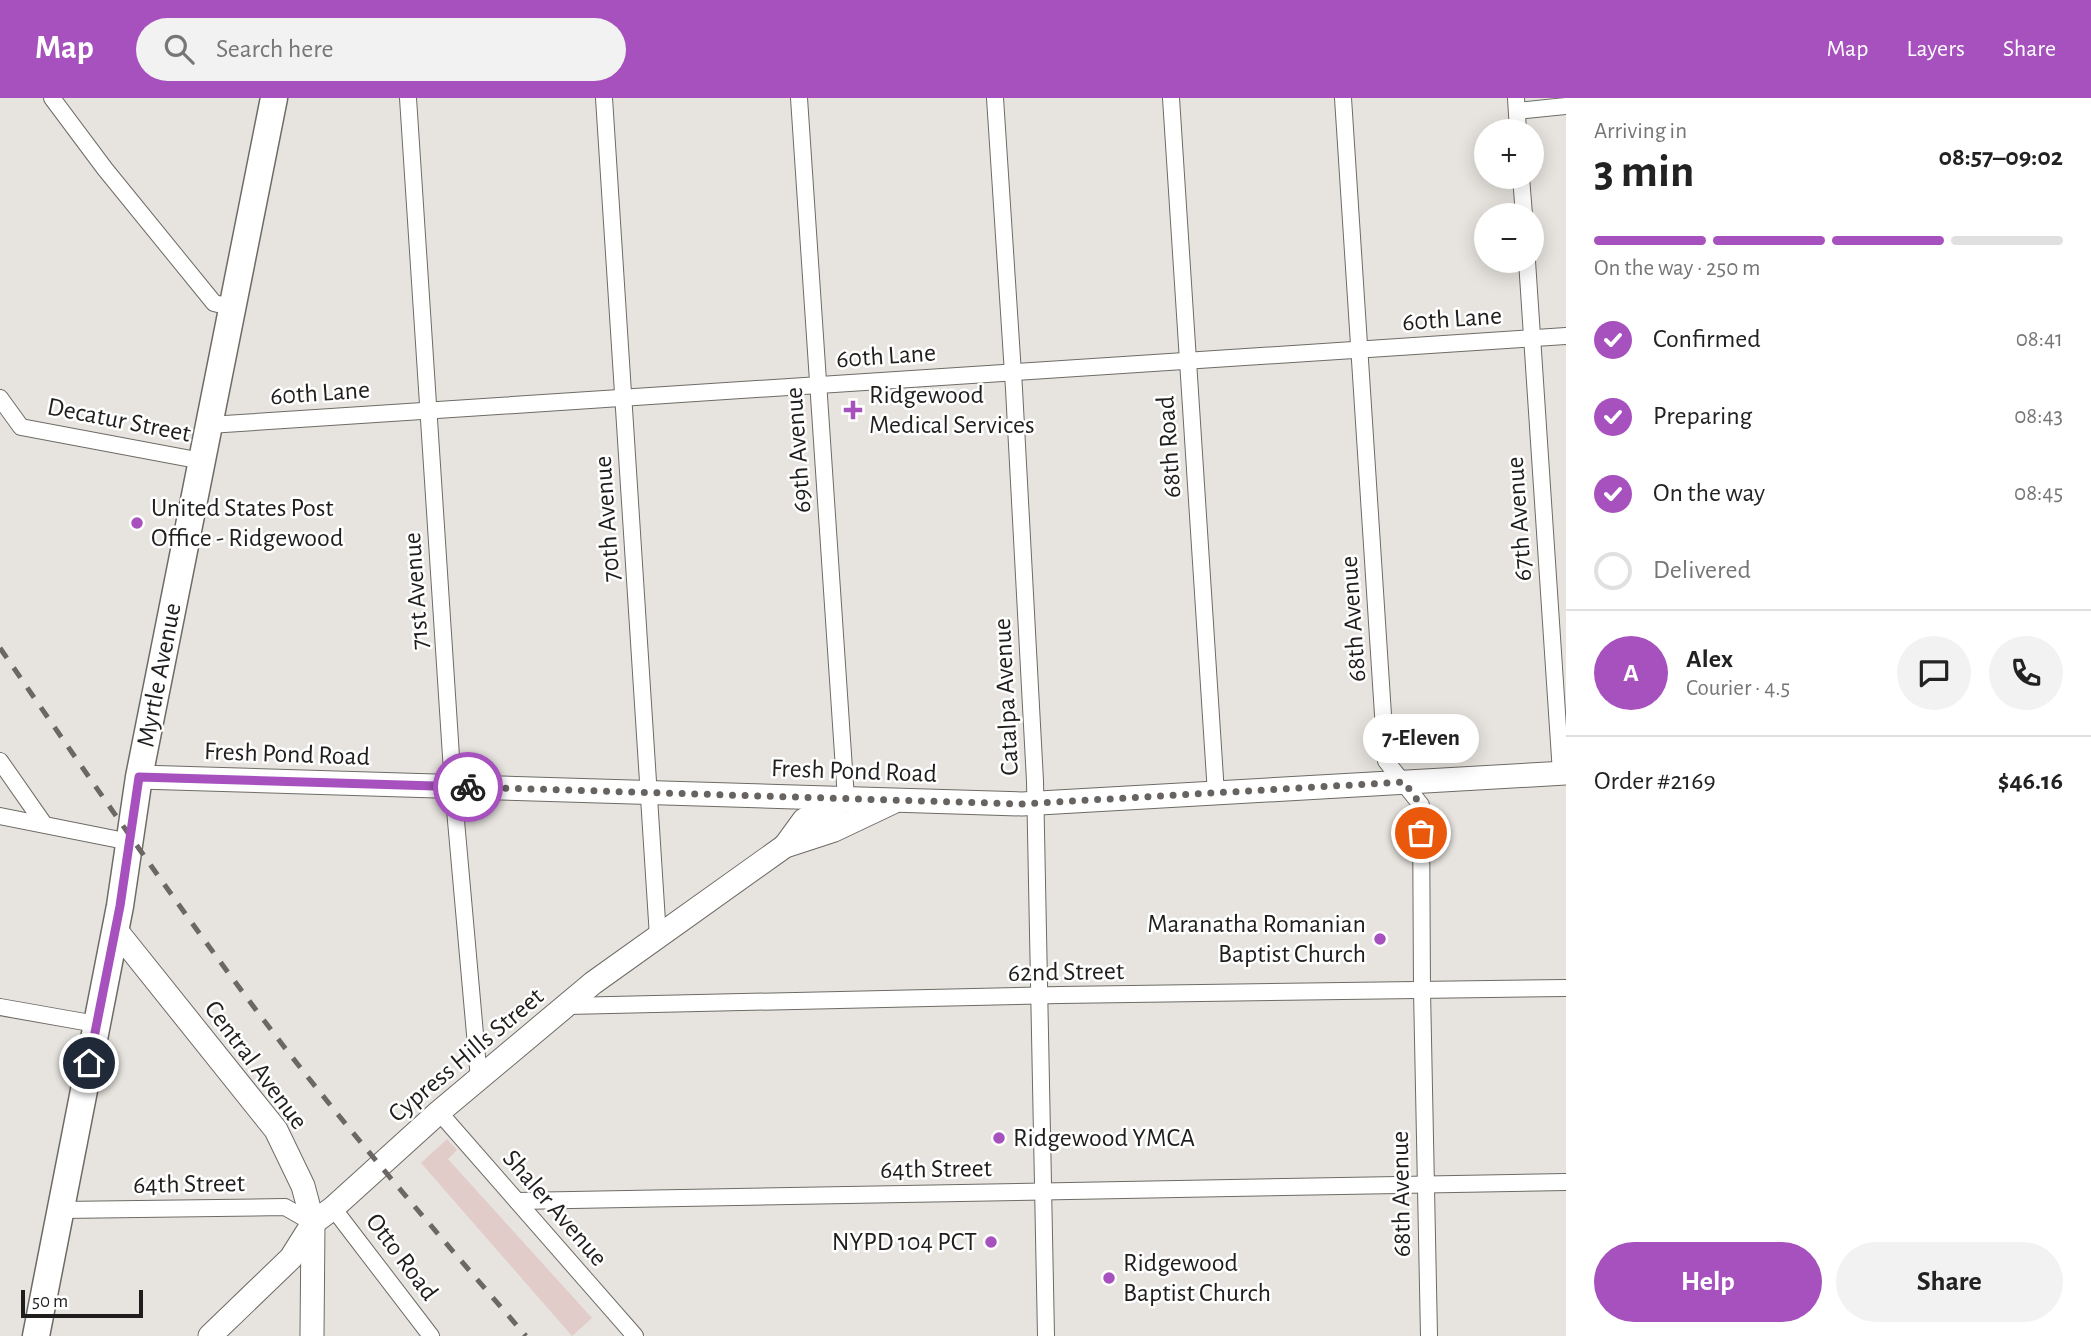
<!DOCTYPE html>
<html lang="en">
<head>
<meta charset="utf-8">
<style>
  :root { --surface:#fff; --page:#f2f2f2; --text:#222; --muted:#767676; --line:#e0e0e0; --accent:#a751be }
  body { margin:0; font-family:"Alegreya Sans",sans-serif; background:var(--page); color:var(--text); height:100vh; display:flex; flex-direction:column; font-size:26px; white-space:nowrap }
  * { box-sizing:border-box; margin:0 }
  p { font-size:23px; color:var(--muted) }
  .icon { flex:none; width:38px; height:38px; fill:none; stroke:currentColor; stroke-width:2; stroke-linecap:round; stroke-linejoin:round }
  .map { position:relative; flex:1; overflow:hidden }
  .panel { display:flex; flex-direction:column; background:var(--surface); width:525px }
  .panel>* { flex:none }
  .tools { position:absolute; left:1474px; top:21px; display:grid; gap:14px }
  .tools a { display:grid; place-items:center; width:70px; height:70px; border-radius:50%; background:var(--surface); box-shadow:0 4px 18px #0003; font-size:35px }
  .scale { position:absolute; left:21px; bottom:18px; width:122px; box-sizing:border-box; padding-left:7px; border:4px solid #201e1d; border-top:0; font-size:19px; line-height:24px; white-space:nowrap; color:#201e1d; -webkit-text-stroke:5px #fff; paint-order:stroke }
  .pin { position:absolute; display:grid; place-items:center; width:60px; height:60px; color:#fff; margin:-30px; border:4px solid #fff; border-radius:50%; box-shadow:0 2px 7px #0007 }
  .courier { position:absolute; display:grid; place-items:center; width:70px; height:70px; margin:-35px; border:5px solid #a751be; border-radius:50%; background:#fff; color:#222; box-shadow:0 2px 9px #0007 }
  .bubble { position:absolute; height:49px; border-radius:24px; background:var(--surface); box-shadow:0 4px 18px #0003; font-size:23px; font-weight:700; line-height:49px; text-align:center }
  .overview em { font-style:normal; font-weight:700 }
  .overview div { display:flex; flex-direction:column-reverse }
  .overview { display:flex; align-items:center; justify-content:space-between; height:119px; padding:0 28px }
  h1 { font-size:46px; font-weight:700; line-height:52px }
  .bar { display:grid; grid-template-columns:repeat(4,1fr); gap:10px 7px; align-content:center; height:84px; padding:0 28px }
  .bar i { height:9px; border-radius:5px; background:var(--line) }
  .bar .selected { background:var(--accent) }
  .bar p { grid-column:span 4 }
  .line { display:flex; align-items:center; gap:18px; padding:0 28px; border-top:2px solid var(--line) }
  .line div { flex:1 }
  .round { display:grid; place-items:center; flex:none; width:74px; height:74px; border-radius:37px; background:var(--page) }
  ol { padding:0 28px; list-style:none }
  li { display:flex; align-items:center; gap:21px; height:77px }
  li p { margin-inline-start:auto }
  li .icon { padding:7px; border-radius:50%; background:var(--accent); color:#fff; stroke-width:4 }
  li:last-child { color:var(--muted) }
  li i { width:38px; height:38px; border:4px solid var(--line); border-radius:50% }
  .button { display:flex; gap:14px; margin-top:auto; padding:14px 28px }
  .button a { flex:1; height:80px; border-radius:42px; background:var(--accent); color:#fff; font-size:28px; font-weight:700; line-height:80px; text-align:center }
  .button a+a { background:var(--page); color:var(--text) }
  header { display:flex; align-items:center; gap:42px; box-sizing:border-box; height:98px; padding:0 35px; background:var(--accent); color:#fff }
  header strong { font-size:33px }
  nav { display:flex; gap:38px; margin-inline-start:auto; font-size:24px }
  .search { width:490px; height:63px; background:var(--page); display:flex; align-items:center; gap:18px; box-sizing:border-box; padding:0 24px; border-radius:38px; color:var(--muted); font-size:26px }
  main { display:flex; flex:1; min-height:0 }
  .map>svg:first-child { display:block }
</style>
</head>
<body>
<header>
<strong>Map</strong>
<div class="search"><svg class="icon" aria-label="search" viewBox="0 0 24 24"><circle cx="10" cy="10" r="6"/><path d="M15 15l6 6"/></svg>Search here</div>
<nav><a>Map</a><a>Layers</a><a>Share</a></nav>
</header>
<main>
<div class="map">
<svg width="1566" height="1238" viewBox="0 0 1566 1238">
  <rect width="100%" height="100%" fill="#e7e4df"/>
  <path fill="#e2ccc9" d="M447,1041L457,1052L448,1061L592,1220L572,1238L421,1065Z"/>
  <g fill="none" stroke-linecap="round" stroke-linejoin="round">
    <g stroke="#6e6b66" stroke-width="18">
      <g id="street">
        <path d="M52,0L105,71L214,205L234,210"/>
        <path d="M408,0L453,689L479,981"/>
        <path d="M604,0L658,839"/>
        <path d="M799,0L846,701"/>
        <path d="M995,0L1014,291L1035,683L1046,1238"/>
        <path d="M1171,0L1216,696"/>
        <path d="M1343,0L1386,663L1421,707L1422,892L1429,1238"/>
        <path d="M1516,0L1518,33"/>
        <path d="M1517,13L1566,8"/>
        <path d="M1521,79L1524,117"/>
        <path d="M1527,163L1561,675"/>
        <path d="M0,300L21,329L202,363"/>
        <path d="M209,327L1566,238"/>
        <path d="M0,663L44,726"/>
        <path d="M0,718L130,744"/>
        <path d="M567,908L1060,897L1566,890"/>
        <path d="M0,909L96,926"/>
        <path d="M439,1014L635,1238"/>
        <path d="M517,1103L1566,1084"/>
        <path d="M333,1110L431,1238"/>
        <path d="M61,1112L285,1109L313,1125"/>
      </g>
    </g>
    <g stroke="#6e6b66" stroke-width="25">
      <g id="secondary">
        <path d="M139,679L1022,706L1566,675"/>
        <path d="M785,748L804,722L844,702"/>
        <path d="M115,831L276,1032L303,1088L313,1125L312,1238"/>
        <path d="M210,1238L291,1160L313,1125L333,1110L439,1014L593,885L785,748L834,732L893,704"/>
      </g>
    </g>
    <g stroke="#6e6b66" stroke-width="29">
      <path id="primary" d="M36,1238L120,808L139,679L274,0"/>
    </g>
    <use href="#street" stroke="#fff" stroke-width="16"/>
    <use href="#secondary" stroke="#fff" stroke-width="23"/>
    <use href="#primary" stroke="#fff" stroke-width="26"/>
    <path stroke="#6a6765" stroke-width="5" stroke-dasharray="12 12" stroke-linecap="butt" d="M0,550C93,685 185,820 285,950C362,1049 444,1143 526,1238"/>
  </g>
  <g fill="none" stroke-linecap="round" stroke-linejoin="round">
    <path stroke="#666361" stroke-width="7" stroke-dasharray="0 12.6" d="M468,689L1021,706L1404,684L1421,707V735"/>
    <path stroke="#a751be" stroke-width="9" d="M89,965L120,808L139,679L468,689"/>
  </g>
  <g fill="#a751be" stroke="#fff" stroke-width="2.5">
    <path d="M849.5 301.5h7v7h7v7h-7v7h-7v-7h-7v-7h7z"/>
    <circle cx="137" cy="425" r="7"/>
    <circle cx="1380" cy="841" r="7"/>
    <circle cx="999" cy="1040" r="7"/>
    <circle cx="991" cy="1144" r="7"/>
    <circle cx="1109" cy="1180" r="7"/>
  </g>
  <g text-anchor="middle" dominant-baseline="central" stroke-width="5" stroke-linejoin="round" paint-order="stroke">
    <g font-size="26" fill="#201e1d" stroke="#fff">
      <text transform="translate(1452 221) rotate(-4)">60th Lane</text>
      <text transform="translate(886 258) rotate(-4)">60th Lane</text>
      <text transform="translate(320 295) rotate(-4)">60th Lane</text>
      <text transform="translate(119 322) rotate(11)">Decatur Street</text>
      <text transform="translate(1169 349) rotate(-94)">68th Road</text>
      <text transform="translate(798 352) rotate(-94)">69th Avenue</text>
      <text transform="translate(607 421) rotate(-94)">70th Avenue</text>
      <text transform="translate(1519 421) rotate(-94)">67th Avenue</text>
      <text transform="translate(416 493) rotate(-94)">71st Avenue</text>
      <text transform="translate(1353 521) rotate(-94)">68th Avenue</text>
      <text transform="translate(159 577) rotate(-79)">Myrtle Avenue</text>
      <text transform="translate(1006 599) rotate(-93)">Catalpa Avenue</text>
      <text transform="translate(287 656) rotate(2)">Fresh Pond Road</text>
      <text transform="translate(854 673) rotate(2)">Fresh Pond Road</text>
      <text transform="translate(1066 874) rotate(-1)">62nd Street</text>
      <text transform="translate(466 957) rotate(-40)">Cypress Hills Street</text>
      <text transform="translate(256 967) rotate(53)">Central Avenue</text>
      <text transform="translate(936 1071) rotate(-1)">64th Street</text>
      <text transform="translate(189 1086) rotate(-1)">64th Street</text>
      <text transform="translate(1401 1096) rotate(-91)">68th Avenue</text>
      <text transform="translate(555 1110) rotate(49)">Shaler Avenue</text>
      <text transform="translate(402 1159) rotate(53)">Otto Road</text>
    </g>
    <g font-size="26" fill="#201e1d" stroke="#fff" text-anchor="start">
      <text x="869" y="297">Ridgewood<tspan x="869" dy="30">Medical Services</tspan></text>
      <text x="151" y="410">United States Post<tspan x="151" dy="30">Office - Ridgewood</tspan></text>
      <text x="1366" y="826" text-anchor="end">Maranatha Romanian<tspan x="1366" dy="30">Baptist Church</tspan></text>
      <text x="1013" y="1040">Ridgewood YMCA</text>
      <text x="977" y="1144" text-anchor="end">NYPD 104 PCT</text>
      <text x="1123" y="1165">Ridgewood<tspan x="1123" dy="30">Baptist Church</tspan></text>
    </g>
  </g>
</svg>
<div class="tools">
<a>+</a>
<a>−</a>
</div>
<div class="scale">50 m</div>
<div class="pin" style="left:1421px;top:735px;background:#ea580c"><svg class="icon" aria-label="bag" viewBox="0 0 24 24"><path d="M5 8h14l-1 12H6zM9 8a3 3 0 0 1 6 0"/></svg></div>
<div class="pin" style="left:89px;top:965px;background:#1f2937"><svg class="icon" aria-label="home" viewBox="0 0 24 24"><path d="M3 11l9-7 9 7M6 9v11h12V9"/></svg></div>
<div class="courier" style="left:468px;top:689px"><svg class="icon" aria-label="bike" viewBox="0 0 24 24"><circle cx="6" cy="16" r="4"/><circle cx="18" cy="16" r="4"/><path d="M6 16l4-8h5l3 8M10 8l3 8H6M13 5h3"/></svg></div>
<div class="bubble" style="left:1363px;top:616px;width:116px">7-Eleven</div>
</div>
<section class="panel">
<div class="overview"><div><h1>3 min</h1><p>Arriving in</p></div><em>08:57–09:02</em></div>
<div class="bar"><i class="selected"></i><i class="selected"></i><i class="selected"></i><i></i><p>On the way · 250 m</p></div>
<ol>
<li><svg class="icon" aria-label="check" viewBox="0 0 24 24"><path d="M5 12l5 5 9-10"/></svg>Confirmed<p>08:41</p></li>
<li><svg class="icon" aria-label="check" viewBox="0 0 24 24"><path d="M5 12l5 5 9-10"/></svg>Preparing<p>08:43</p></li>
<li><svg class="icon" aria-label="check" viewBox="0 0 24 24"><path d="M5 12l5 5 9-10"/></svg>On the way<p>08:45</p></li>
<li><i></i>Delivered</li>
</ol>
<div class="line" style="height:126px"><b class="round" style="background:var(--accent);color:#fff">A</b><div><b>Alex</b><p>Courier · 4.5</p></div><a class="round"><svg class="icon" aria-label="chat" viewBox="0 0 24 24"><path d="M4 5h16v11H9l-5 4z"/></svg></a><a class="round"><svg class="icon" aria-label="phone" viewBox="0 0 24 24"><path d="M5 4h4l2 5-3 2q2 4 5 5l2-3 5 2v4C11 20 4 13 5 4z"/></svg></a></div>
<div class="line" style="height:91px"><div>Order #2169</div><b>$46.16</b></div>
<div class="button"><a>Help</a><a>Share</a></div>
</section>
</main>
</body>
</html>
